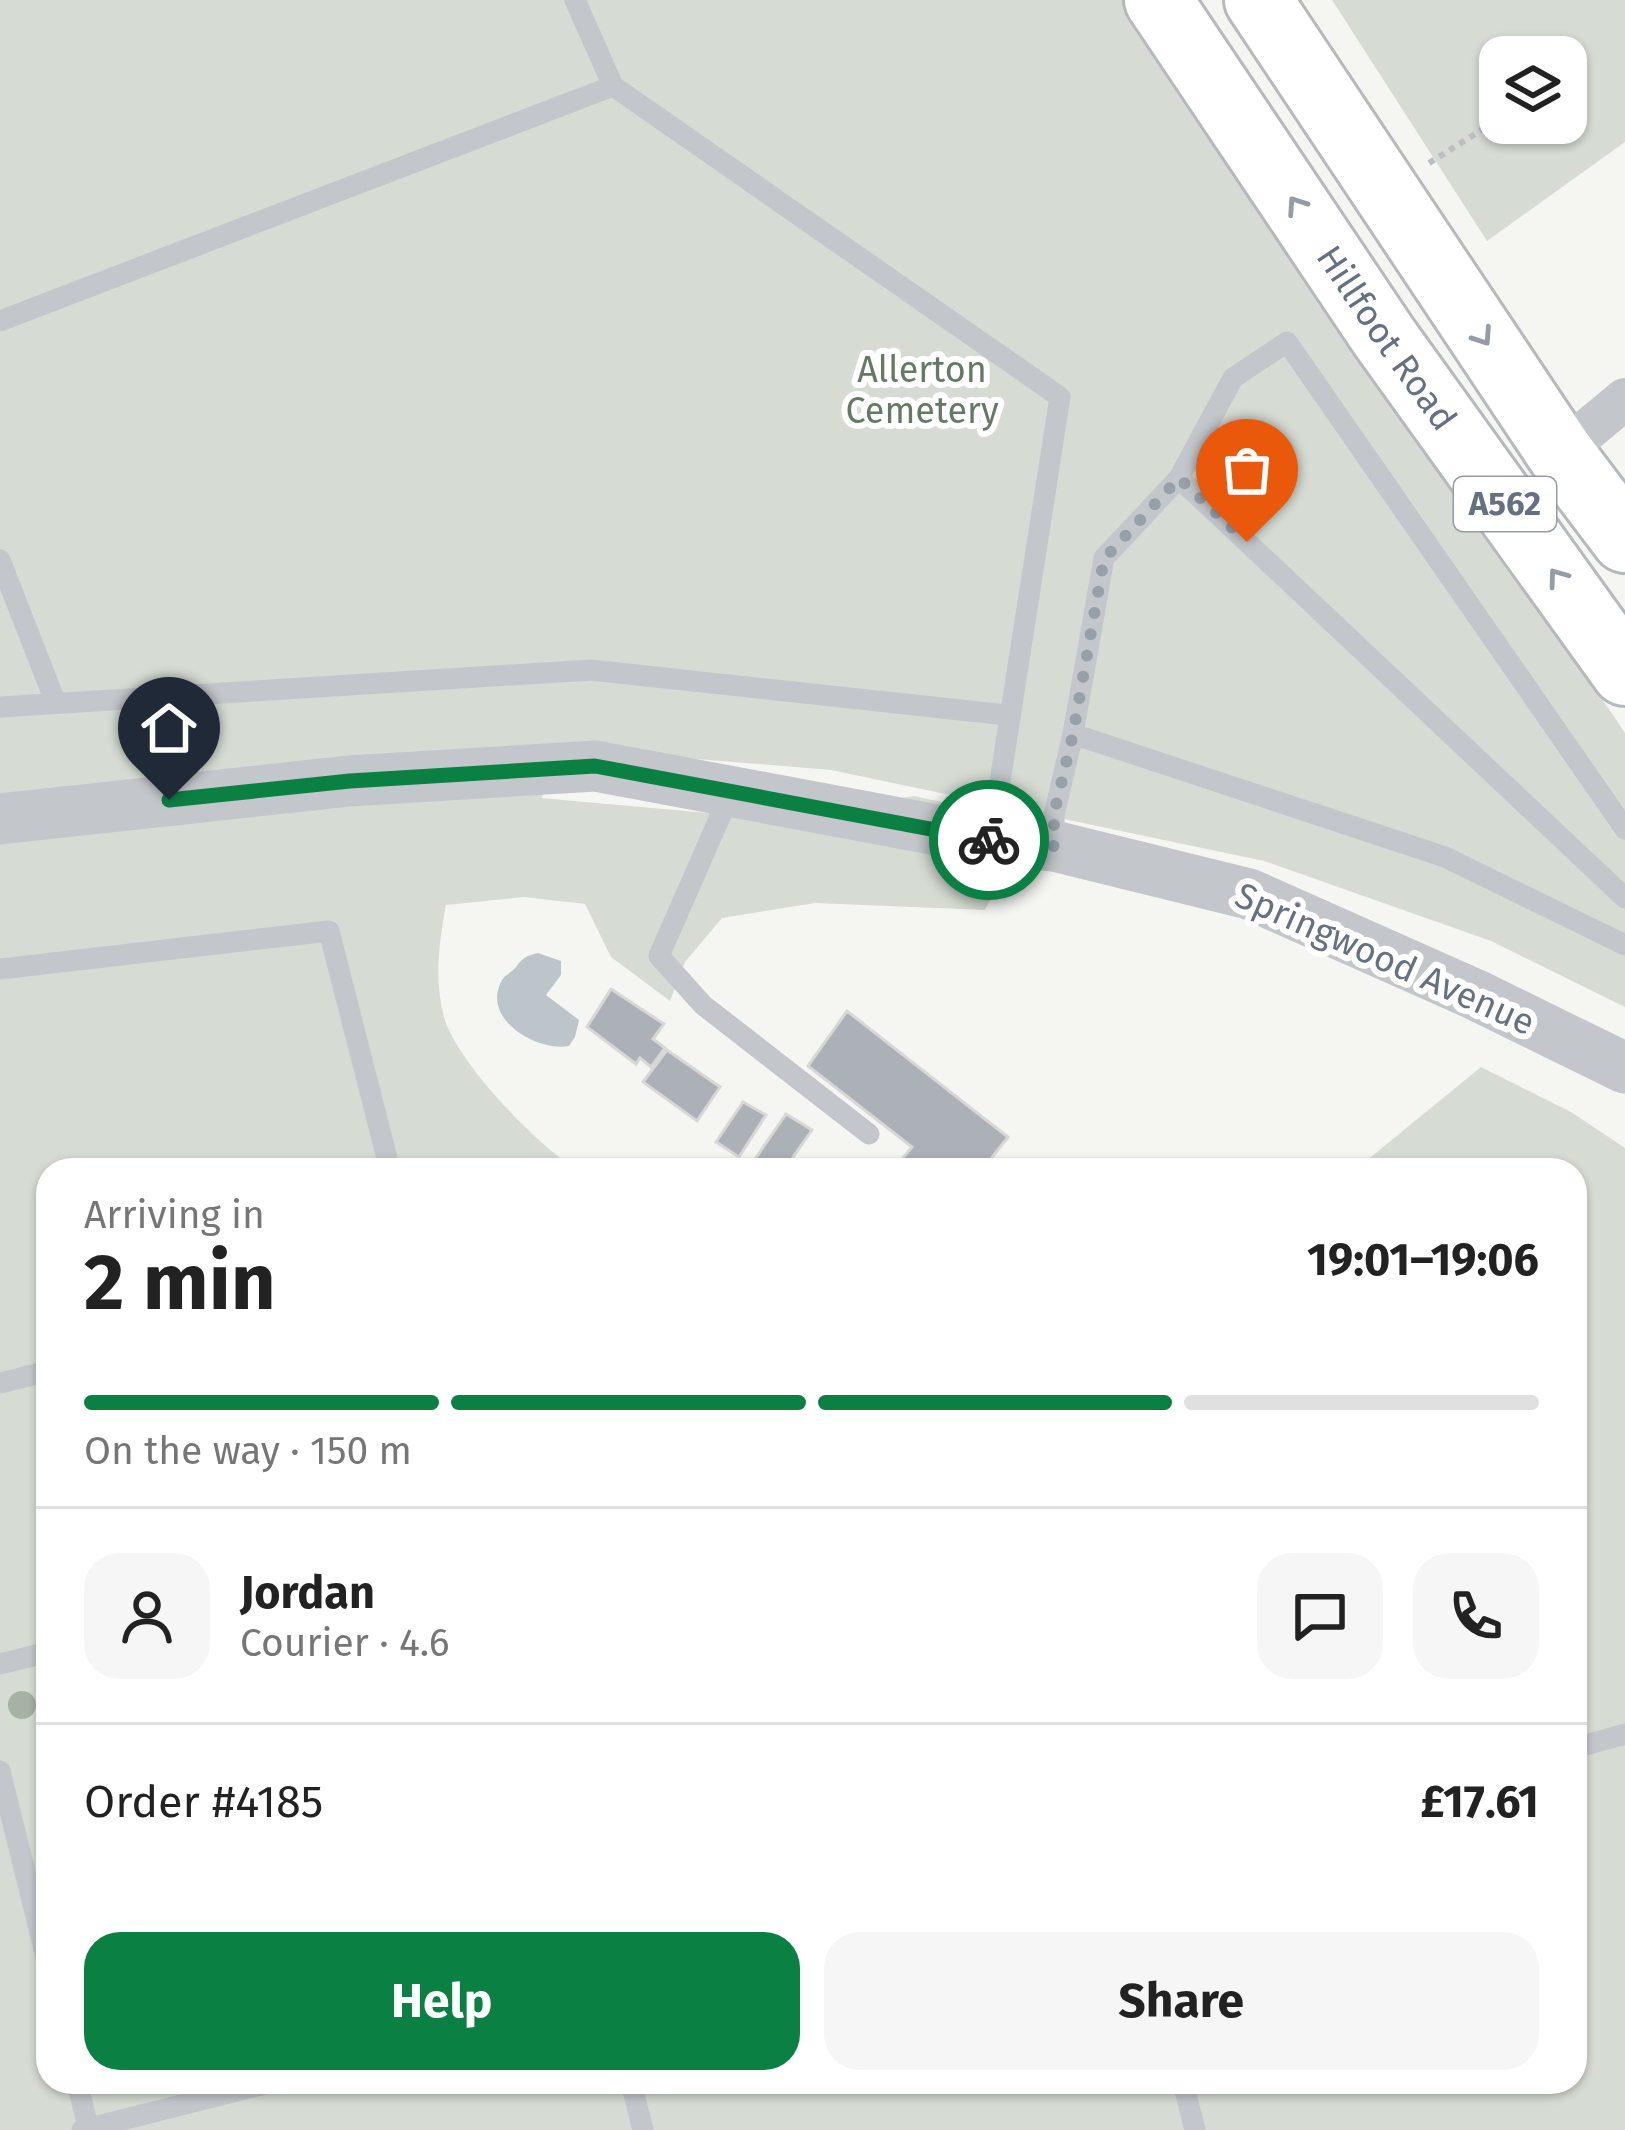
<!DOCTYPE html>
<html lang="en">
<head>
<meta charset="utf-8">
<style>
  :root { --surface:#fff; --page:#f6f6f6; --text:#222; --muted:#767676; --line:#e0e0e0; --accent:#0b8043 }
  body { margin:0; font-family:"Fira Sans",sans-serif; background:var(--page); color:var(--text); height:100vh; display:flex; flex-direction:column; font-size:45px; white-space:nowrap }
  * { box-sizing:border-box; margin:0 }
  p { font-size:39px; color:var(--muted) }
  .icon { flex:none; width:66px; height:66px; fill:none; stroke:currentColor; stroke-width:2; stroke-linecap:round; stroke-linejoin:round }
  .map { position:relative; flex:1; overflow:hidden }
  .details { position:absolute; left:36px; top:1158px; width:1551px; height:936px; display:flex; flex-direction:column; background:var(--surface); border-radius:36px; box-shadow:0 3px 9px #0004 }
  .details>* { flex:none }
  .tools { position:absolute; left:1479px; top:36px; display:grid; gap:24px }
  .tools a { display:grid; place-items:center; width:108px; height:108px; border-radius:24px; background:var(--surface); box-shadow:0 3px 9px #0004; font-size:60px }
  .pin { position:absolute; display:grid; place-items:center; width:102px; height:102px; color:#fff; margin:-123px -51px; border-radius:50% 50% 50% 0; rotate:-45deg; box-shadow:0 0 12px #0007 }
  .pin .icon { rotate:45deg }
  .courier { position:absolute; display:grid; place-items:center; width:120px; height:120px; margin:-60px; border:9px solid #0b8043; border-radius:50%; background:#fff; color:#222; box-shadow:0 3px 15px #0007 }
  .summary em { font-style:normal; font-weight:700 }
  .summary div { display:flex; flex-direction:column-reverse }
  .summary { display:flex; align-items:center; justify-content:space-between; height:204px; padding:0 48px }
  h1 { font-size:78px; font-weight:700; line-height:90px }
  .bar { display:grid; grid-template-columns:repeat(4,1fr); gap:18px 12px; align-content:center; height:144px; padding:0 48px }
  .bar i { height:15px; border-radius:9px; background:var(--line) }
  .bar .active { background:var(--accent) }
  .bar p { grid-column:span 4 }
  .line { display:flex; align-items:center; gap:30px; padding:0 48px; border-top:3px solid var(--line) }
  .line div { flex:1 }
  .round { display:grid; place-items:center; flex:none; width:126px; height:126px; border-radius:36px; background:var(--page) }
  .cta { display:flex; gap:24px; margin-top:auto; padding:24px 48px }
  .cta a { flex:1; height:138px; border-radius:36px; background:var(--accent); color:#fff; font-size:48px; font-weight:700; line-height:138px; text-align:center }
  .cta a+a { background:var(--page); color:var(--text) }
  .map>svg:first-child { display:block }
</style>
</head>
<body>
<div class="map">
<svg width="1625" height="2130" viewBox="0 0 1625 2130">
  <rect width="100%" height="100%" fill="#f5f6f2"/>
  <g fill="#d6dcd3" fill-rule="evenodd">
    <path d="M0,0H1128L1625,733V1007L1491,941L1264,861L831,770L648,755L569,758L541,798L764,818L914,796L1021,819L1007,868L985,910L815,903L722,918L685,962L670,1001L611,957L585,904L524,897L446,905C439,942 434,980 444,1017C455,1060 539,1148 578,1170H48V2082H1575V1170H1355L1481,1067L1571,1112L1625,1148V2130H0Z"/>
    <path d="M1332,0H1625V142L1487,241ZM1566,57V123H1500V57Z"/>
  </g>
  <path fill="#bcc5ca" d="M538,953L561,961V975L546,995L579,1020L575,1037L569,1046C537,1052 480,1019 502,980C505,975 512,972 516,967C523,958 525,956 538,953Z"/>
  <g fill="#acb1b8" stroke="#d7d7d5" stroke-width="3">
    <path d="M611,989L664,1024L653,1039L665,1048L651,1067L640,1058L636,1064L587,1027Z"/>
    <path d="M847,1011L1008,1137L982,1170H893L912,1147L808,1066Z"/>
    <path d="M667,1050L720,1087L697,1121L643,1082Z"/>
    <path d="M743,1102L766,1115L739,1157L716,1142Z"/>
    <path d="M786,1114L812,1130L784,1170H755L751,1165Z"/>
  </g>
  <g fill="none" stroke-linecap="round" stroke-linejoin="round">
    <g stroke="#b6b8bc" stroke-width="72">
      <g id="trunk">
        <path id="s1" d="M1158,0L1384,337L1625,672"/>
        <path d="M1258,0L1560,453L1625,539"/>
      </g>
    </g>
    <path stroke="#bdbec1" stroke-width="6" stroke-dasharray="6 6" stroke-linecap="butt" d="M1429,163L1499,119"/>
    <g stroke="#c3c6ca" stroke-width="21">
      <path d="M575,0L613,86"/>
      <path d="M0,321L613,86L1060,397L991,839"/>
      <path d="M1179,478L1625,898"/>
      <path d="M0,560L55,701"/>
      <path d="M0,707L591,670L1007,715"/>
      <path d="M1073,734L1445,857L1625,945"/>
      <path d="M730,794L659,956L703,1005L869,1134"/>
      <path d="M1054,846V815L1073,734L1104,558L1179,478L1233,378L1287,342L1625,829"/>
      <path d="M0,969L329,931L390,1170"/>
      <path d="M0,1383L48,1371"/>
      <path d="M0,1664L48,1652"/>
      <path d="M1575,1748L1625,1734"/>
      <path d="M0,1771L48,1965"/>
      <path d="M77,2082L89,2130"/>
      <path d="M631,2082L643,2130"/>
      <path d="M1183,2082L1195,2130"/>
      <path d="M82,2130L273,2082"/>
    </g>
    <path stroke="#c3c6ca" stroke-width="42" d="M1560,453L1625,399"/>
    <path stroke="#c3c6ca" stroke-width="51" d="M0,819L349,781L595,766L990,840L1054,846L1249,894L1474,994L1625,1068"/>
    <use href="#trunk" stroke="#fff" stroke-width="66"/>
  </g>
  <circle fill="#a6b2a4" cx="22" cy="1705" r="14"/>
  <defs><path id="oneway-chevron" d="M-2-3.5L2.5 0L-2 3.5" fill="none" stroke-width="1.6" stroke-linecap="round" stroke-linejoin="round" transform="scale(3)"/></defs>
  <g stroke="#939ca8">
    <use href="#oneway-chevron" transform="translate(1296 205) rotate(-124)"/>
    <use href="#oneway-chevron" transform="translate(1483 337) rotate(56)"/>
    <use href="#oneway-chevron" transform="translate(1557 577) rotate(-126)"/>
  </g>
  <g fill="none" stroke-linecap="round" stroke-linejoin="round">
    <path stroke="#97a0a9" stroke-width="12" stroke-dasharray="0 21.6" d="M989,840L1054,846V814L1073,734L1104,559L1179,478L1247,542"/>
    <path stroke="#0b8043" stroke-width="15" d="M169,800L350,781L595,766L989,840"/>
  </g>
  <g text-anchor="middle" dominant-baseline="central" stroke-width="12" stroke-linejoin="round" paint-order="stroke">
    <rect fill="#fff" stroke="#939ca8" stroke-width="3" x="1454" y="477" width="102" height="54" rx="9"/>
    <g font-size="33" font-weight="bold" fill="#657182">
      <text x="1505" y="504">A562</text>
    </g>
    <g font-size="36" fill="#657182" stroke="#fff">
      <text stroke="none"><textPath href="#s1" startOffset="408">Hillfoot Road</textPath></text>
      <text transform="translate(1385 959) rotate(24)">Springwood Avenue</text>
    </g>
    <g font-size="36" fill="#657a64" stroke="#fff">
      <text x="922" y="370">Allerton<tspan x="922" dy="41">Cemetery</tspan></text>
    </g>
  </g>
</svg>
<div class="tools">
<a><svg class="icon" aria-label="layers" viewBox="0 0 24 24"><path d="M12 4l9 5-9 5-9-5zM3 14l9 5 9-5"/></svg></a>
</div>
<div class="pin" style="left:1247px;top:542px;background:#ea580c"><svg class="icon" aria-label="bag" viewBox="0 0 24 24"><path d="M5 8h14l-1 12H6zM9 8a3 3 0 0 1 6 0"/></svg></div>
<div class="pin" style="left:169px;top:800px;background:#1f2937"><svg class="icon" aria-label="home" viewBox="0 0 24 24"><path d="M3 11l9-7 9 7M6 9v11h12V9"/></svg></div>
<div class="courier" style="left:989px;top:840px"><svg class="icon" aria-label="bike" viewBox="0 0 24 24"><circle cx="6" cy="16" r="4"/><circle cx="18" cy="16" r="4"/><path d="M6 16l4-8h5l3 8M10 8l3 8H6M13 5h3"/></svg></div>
<section class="details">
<div class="summary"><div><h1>2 min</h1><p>Arriving in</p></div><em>19:01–19:06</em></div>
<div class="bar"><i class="active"></i><i class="active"></i><i class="active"></i><i></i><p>On the way · 150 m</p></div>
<div class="line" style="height:216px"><a class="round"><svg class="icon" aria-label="person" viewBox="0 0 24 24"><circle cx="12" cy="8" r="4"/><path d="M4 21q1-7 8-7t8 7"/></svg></a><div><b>Jordan</b><p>Courier · 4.6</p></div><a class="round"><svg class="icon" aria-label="chat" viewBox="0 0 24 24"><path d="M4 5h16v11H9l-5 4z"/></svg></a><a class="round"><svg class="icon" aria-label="phone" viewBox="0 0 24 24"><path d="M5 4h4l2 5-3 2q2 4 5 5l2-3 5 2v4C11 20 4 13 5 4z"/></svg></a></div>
<div class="line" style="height:156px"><div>Order #4185</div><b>£17.61</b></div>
<div class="cta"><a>Help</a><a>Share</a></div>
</section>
</div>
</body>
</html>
